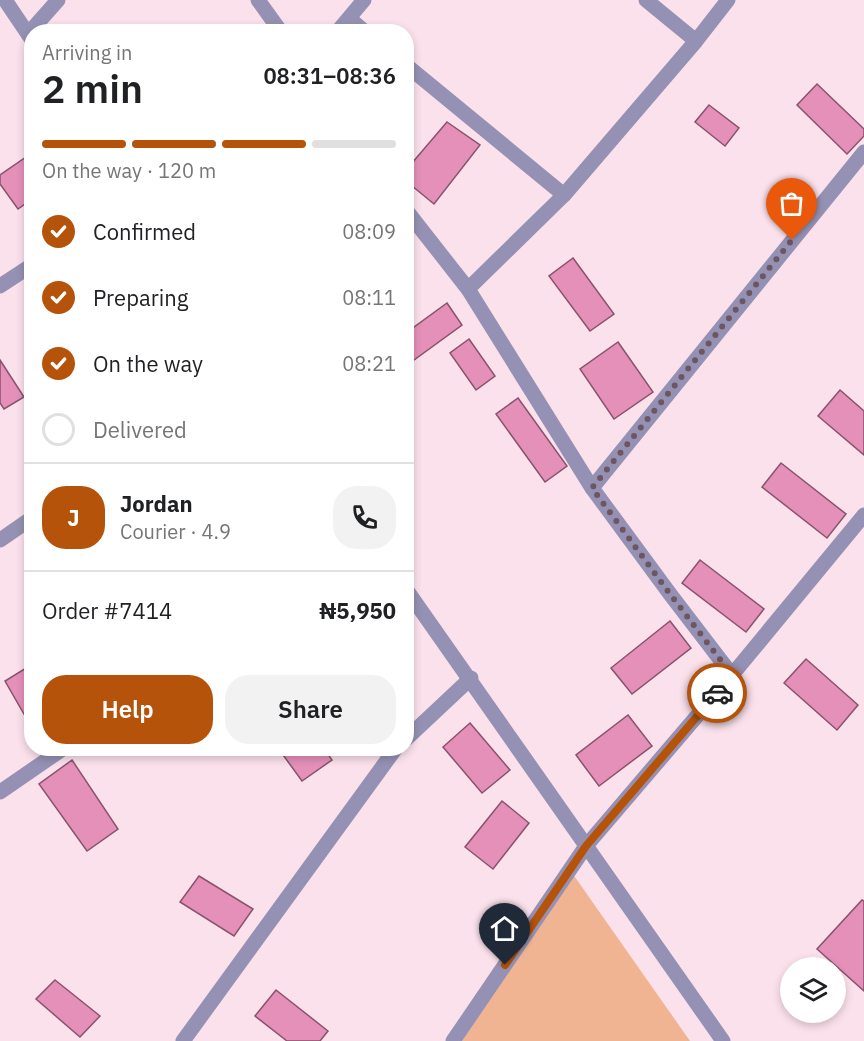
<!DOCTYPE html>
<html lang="en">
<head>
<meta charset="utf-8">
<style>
  :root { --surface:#fff; --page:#f2f2f2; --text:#202124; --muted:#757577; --line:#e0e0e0; --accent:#b45309 }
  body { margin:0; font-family:"IBM Plex Sans",sans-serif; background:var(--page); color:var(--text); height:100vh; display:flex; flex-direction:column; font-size:22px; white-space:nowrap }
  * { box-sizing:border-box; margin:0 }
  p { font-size:20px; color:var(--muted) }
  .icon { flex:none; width:33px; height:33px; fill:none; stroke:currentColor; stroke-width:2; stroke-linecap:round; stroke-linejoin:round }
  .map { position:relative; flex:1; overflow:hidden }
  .drawer { position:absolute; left:24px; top:24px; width:390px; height:732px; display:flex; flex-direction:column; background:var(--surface); border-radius:24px; box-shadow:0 3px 9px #0003 }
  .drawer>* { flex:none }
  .buttons { position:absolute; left:780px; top:957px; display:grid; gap:12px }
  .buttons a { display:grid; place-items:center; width:66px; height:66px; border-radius:50%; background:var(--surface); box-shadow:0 3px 9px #0003; font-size:30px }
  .pin { position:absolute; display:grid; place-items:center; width:51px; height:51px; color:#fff; margin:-62px -26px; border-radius:50% 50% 50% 0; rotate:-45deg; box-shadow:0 0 6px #0007 }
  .pin .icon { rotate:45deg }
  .courier { position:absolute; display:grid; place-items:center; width:60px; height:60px; margin:-30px; border:4px solid #b45309; border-radius:50%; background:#fff; color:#222; box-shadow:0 2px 8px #0007 }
  .headline em { font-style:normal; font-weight:600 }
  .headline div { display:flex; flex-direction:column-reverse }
  .headline { display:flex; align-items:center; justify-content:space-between; height:102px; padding:0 18px }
  h1 { font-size:39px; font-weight:600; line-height:45px }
  .bar { display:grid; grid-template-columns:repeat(4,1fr); gap:9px 6px; align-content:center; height:72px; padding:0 18px }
  .bar i { height:8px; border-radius:4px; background:var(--line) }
  .bar .on { background:var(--accent) }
  .bar p { grid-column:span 4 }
  .line { display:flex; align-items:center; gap:15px; padding:0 18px; border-top:2px solid var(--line) }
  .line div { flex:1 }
  .round { display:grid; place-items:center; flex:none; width:63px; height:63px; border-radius:24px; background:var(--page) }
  ol { padding:0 18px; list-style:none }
  li { display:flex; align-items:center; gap:18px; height:66px }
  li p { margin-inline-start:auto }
  li .icon { padding:6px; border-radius:50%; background:var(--accent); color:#fff; stroke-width:4 }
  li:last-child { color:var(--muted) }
  li i { width:33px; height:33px; border:3px solid var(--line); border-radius:50% }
  .primary-button { display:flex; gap:12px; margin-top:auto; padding:12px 18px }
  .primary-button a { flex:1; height:69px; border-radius:24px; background:var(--accent); color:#fff; font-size:24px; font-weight:600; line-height:69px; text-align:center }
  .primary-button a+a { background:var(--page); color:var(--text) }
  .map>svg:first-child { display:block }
</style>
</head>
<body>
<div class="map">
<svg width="864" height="1041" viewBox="0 0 864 1041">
  <rect width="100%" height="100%" fill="#fbe1ec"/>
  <path fill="#f1b493" d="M570,870L690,1041H462Z"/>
  <g fill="#e490b9" stroke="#89526d" stroke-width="1.5">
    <path d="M817,84L864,129V136L847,154L797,105Z"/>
    <path d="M709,105L739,128L725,146L695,122Z"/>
    <path d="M447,122L480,145L434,204L406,181V170Z"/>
    <path d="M32,153V199L18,209L0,184V175Z"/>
    <path d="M573,258L614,314L590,331L549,276Z"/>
    <path d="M447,303L462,325L414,360L406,350V333Z"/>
    <path d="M469,339L495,376L476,390L450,353Z"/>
    <path d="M618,342L653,392L614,419L580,369Z"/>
    <path d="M0,360L24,397L4,409L0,403Z"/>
    <path d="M840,390L864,411V455L818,416Z"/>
    <path d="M518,398L567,466L545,482L496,414Z"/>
    <path d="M781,463L846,514L827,538L762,487Z"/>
    <path d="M700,560L764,609L746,632L682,583Z"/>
    <path d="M670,621L691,648L632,694L611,668Z"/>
    <path d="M806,659L858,705L837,730L784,683Z"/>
    <path d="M31,665L32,666V728L5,681Z"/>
    <path d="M628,715L652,746L599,786L576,755Z"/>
    <path d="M470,723L510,770L482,793L443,747Z"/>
    <path d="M278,748H324L332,760L302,781Z"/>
    <path d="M72,760L118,829L87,851L39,784Z"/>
    <path d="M502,801L529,823L493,869L465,847Z"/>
    <path d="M199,876L253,909L234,936L180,902Z"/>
    <path d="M862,900L864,901V991L817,949Z"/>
    <path d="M55,980L100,1016L80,1037L36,999Z"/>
    <path d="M276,990L328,1031L320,1041H287L255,1016Z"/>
  </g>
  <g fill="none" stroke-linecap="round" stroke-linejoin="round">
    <g stroke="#9591b4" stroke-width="15">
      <path d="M5,0L32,40"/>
      <path d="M258,0L281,32"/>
      <path d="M646,0L696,41"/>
      <path d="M350,19L365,32"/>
      <path d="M337,32L364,0"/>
      <path d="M28,34L58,0"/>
      <path d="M406,65L564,195"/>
      <path d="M406,210L468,289L592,488L670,594L732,675"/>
      <path d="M0,286L32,265"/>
      <path d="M468,289L564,195L696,41L728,0"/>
      <path d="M592,488L864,152"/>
      <path d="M0,540L32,518"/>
      <path d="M406,589L723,1041"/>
      <path d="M406,739L471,678"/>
      <path d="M0,792L64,748"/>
      <path d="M183,1041L396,748"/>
      <path d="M453,1041L586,846L732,675L864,515"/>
    </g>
  </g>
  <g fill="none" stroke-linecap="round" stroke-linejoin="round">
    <path stroke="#6d5661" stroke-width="6" stroke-dasharray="0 10.8" d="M717,693L732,675L670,594L592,488L792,240"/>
    <path stroke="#b45309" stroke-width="8" d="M505,965L586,846L717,693"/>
  </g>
</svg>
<div class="buttons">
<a><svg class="icon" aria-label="layers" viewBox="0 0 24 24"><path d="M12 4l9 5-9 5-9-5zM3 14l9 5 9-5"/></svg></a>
</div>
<div class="pin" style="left:792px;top:240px;background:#ea580c"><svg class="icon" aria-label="bag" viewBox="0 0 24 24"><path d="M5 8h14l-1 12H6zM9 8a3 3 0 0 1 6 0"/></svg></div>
<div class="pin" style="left:505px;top:965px;background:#1f2937"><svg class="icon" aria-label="home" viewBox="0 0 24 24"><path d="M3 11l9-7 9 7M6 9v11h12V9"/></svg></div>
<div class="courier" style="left:717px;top:693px"><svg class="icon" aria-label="car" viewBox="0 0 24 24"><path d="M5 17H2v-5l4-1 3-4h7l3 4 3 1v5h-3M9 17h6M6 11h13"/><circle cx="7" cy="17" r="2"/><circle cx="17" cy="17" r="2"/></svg></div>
<section class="drawer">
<div class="headline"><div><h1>2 min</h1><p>Arriving in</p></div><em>08:31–08:36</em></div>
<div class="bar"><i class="on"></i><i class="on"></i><i class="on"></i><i></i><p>On the way · 120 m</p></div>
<ol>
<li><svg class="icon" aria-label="check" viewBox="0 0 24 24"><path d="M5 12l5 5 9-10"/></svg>Confirmed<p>08:09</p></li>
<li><svg class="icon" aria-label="check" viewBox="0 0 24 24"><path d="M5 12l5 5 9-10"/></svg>Preparing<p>08:11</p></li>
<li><svg class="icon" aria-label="check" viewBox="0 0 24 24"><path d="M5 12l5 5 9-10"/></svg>On the way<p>08:21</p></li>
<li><i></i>Delivered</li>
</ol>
<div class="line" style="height:108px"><b class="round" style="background:var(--accent);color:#fff">J</b><div><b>Jordan</b><p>Courier · 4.9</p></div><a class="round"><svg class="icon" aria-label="phone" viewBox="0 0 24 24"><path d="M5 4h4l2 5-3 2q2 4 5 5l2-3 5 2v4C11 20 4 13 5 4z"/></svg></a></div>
<div class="line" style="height:78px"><div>Order #7414</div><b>₦5,950</b></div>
<div class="primary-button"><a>Help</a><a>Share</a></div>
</section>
</div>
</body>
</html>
